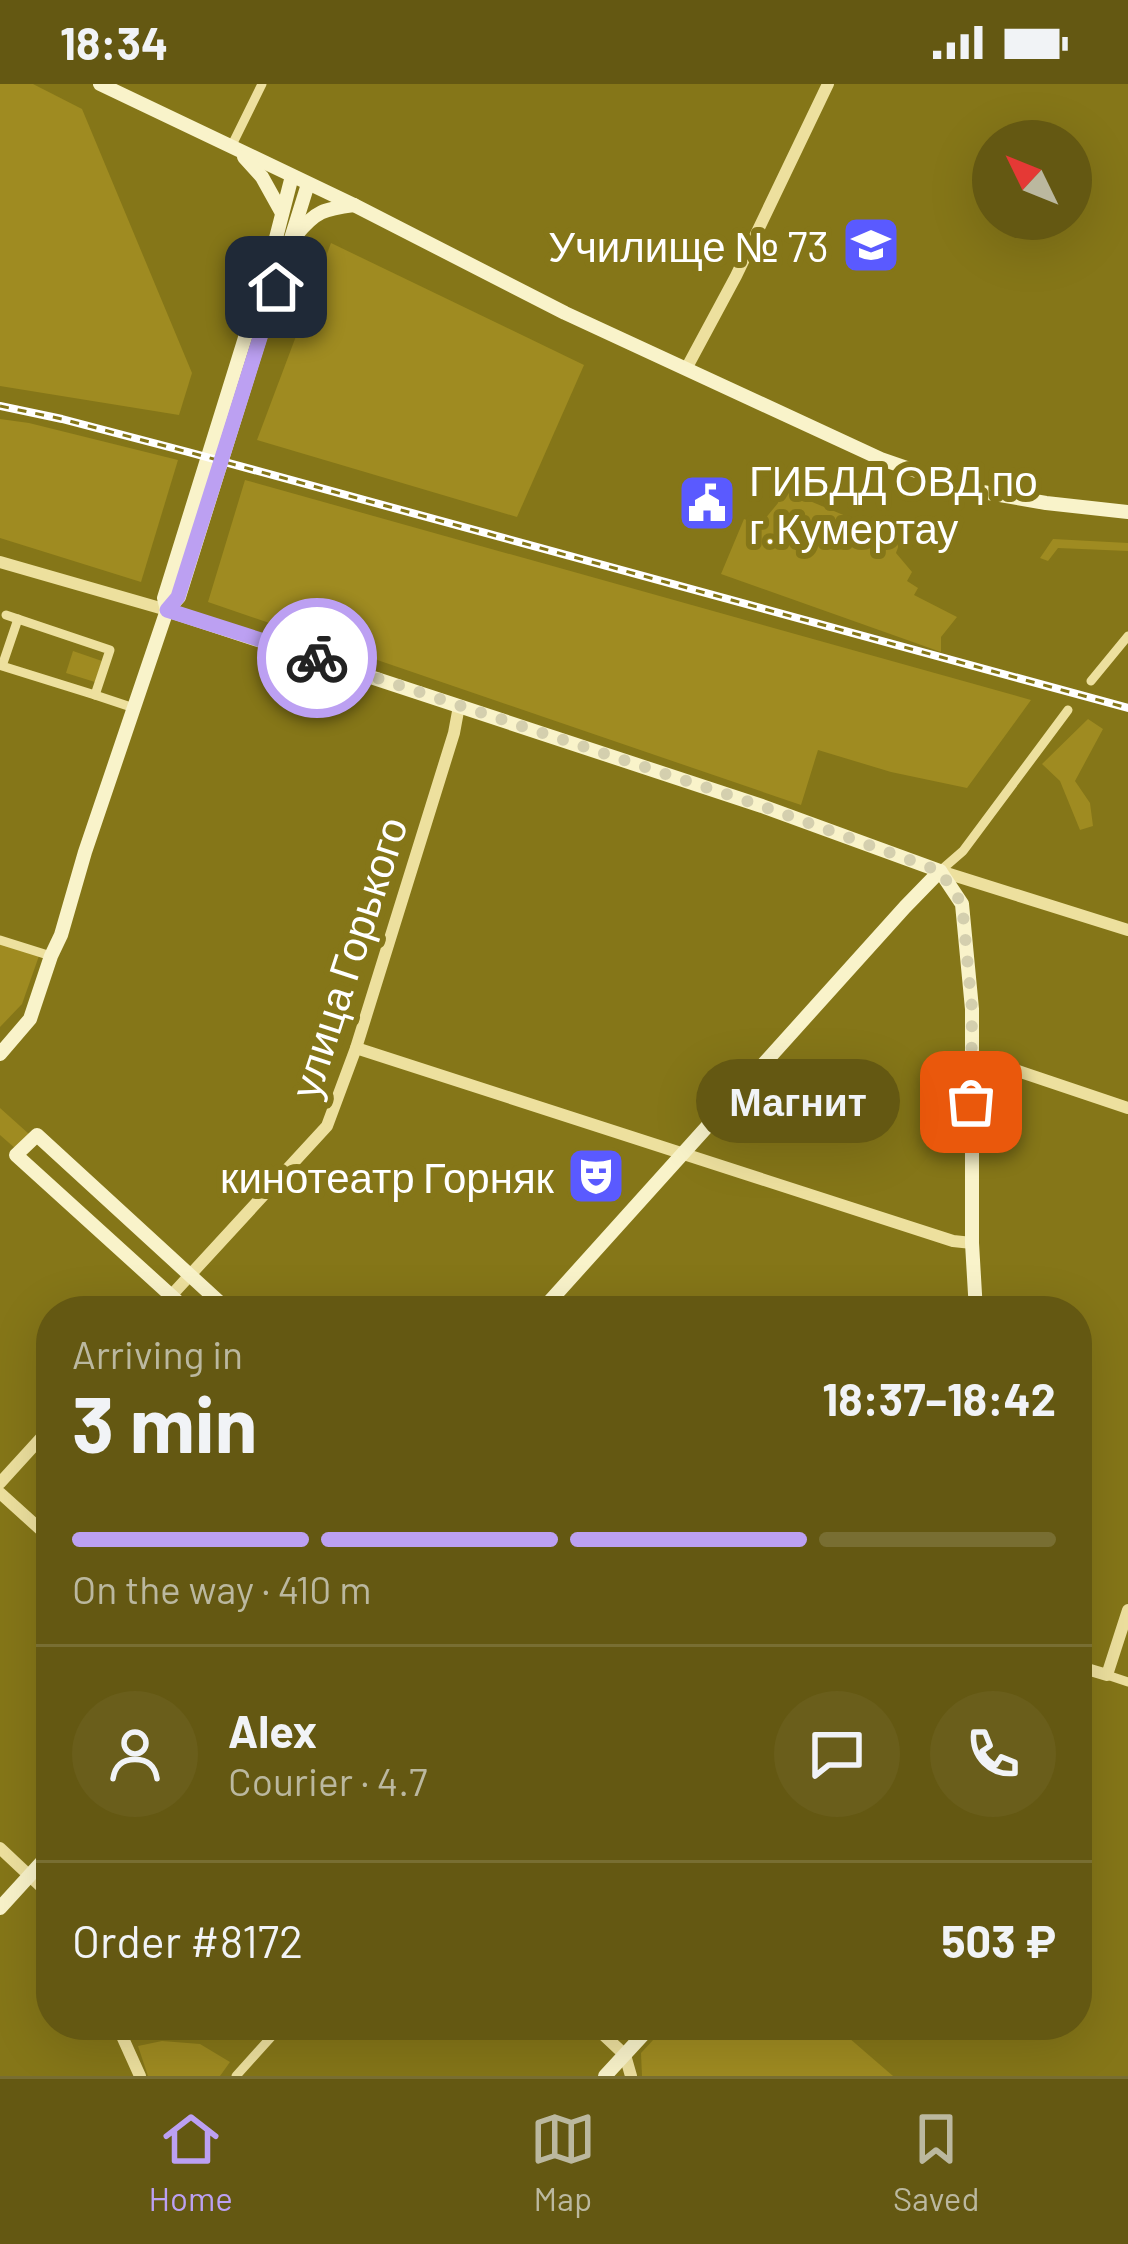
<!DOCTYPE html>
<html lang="en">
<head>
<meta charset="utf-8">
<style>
  :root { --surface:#645812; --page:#6a5e1b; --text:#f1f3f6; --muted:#bbb89f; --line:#786e32; --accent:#bca0f2 }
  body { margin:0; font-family:Barlow,sans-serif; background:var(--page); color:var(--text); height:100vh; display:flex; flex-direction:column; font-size:45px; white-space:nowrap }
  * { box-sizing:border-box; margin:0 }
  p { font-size:39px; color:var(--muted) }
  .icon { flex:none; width:66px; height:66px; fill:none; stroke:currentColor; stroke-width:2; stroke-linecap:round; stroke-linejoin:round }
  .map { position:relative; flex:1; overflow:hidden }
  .sheet { position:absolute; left:36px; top:1212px; width:1056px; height:744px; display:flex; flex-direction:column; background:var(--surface); border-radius:48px; box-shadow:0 12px 48px #0002 }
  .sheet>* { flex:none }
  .needle { width:78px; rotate:313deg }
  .tools { position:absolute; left:972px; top:36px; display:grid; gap:24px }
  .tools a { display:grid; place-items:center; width:120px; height:120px; border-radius:50%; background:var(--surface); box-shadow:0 12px 48px #0002; font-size:60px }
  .pin { position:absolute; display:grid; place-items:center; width:102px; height:102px; color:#fff; margin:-51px; border-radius:24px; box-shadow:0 6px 18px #0006 }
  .courier { position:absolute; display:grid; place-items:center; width:120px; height:120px; margin:-60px; border:9px solid #bca0f2; border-radius:50%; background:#fff; color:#222; box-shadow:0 3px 15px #0007 }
  .bubble { position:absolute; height:84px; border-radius:42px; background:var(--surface); box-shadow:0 12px 48px #0002; font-size:39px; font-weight:700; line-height:84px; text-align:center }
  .head em { font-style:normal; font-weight:700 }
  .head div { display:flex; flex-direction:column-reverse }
  .head { display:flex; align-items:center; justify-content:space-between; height:204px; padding:0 36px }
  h1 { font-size:78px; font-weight:700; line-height:90px }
  .bar { display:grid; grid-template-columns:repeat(4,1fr); gap:18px 12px; align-content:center; height:144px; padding:0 36px }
  .bar i { height:15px; border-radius:9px; background:var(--line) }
  .bar .current { background:var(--accent) }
  .bar p { grid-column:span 4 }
  .line { display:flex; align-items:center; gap:30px; padding:0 36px; border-top:3px solid var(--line) }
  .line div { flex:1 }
  .round { display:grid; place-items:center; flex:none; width:126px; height:126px; border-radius:63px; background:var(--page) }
  .status { display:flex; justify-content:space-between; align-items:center; height:84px; padding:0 60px; background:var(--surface); direction:ltr }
  .status svg { height:33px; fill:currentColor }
  .menu { display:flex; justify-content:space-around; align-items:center; height:168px; border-top:3px solid var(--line); background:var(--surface); font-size:33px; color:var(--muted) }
  .menu a { display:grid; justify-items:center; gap:6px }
  .menu .current { color:var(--accent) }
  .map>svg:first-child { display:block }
</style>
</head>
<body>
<div class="status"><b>18:34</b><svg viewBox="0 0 49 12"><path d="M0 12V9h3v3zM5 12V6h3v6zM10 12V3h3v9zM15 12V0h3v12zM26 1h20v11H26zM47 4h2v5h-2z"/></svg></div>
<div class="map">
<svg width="1128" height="1992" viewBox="0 0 1128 1992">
  <rect width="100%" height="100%" fill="#857618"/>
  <g fill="#9f8b21">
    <path d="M0,0H33L82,25L192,289L179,331L0,302Z"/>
    <path d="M331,159L584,281L517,433L257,356Z"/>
    <path d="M0,335L29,339L178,376L141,498L0,454Z"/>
    <path d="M245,396L1031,616L967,704L891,688L818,666L801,721L208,518Z"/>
    <path d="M781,405L901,455L896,469L912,488L907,497L918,504L914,511L957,533L941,553V568L721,490L744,435L760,441L778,419Z"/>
    <path d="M1053,455L1128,459V467L1058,464L1048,477L1040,474Z"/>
    <path d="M73,567L102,577L95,598L66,589Z"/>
    <path d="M1088,635L1103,645L1075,697L1090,719L1093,742L1080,746L1060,697L1042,680Z"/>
    <path d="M0,857L40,869L22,920L0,943Z"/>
    <path d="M0,1024L29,1050L16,1065L0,1051Z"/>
    <path d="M667,1941H834L893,1992H642L641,1969Z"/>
    <path d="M162,1957L200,1960L230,1978L220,1992H148L138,1962Z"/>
  </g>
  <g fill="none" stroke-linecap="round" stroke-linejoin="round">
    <g stroke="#ede09e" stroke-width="9">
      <path d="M231,63L262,0"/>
      <path d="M6,531L110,566L95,611L134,624"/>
      <path d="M18,535L2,582L95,611"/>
      <path d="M1091,597L1128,552"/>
      <path d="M940,787L963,767L1068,626"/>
      <path d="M0,856L51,872"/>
      <path d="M604,1226L605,1227"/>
      <path d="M1107,1591L1128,1598"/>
      <path d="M236,1992L282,1941"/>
    </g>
    <g stroke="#ede09e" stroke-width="12">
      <path d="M686,285L736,192L828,0"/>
      <path d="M0,478L167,526"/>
      <path d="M940,787L1128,846"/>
      <path d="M356,964L953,1157L972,1159"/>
      <path d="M970,971L1128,1024"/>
      <path d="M157,1227L327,1042L356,964L454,649L459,622"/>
      <path d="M0,1399L51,1343"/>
      <path d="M0,1409L51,1455"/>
      <path d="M1077,1582L1107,1591L1128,1526"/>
      <path d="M0,1764L51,1812"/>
      <path d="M117,1941L140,1992"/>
      <path d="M593,1941L625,1971L631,1992"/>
    </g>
    <g stroke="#f9f3ca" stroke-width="14">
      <path d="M100,0L354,121L565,229L881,375L971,406L1046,419L1128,428"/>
      <path d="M244,73L262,93L282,129"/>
      <path d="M297,150C316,127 324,125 354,121"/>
      <path d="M167,526L762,722L940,787"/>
      <path d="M167,526L164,514L276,154L292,92"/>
      <path d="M940,787L962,820L972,925V1159L976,1227"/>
      <path d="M0,970L30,935L51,872L61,851L85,768L167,526L179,513L308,100"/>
      <path d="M188,1227L16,1071L37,1051L229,1227"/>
      <path d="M541,1227L905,823L940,787"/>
      <path d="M0,1824L51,1768"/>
      <path d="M605,1992L652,1941"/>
    </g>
    <g stroke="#fff" stroke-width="8">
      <path id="rail" d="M0,322L62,335L188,368L1128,624"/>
    </g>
    <use href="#rail" stroke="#857618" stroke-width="3" stroke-dasharray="9" stroke-linecap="butt"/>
  </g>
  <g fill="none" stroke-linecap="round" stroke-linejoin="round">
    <path stroke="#d4cfae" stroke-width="12" stroke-dasharray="0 21.6" d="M317,574L762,722L940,787L962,820L972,925L971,1018"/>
    <path stroke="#bca0f2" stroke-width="15" d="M276,203L178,513L167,526L317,574"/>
  </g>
  <defs>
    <g id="university-square" transform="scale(3)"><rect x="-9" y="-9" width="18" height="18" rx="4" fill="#5a5aff" stroke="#857618"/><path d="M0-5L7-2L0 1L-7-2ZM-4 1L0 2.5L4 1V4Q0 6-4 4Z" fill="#fff"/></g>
    <g id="civic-square" transform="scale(3)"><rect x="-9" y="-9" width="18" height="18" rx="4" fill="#5a5aff" stroke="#857618"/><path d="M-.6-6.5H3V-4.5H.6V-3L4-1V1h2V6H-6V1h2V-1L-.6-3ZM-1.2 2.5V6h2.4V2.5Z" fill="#fff"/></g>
    <g id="theatre-square" transform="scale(3)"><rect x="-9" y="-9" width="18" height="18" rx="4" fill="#5a5aff" stroke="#857618"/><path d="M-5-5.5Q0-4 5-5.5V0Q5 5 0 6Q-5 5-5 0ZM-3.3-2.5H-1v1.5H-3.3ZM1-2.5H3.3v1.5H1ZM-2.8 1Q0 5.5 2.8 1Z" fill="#fff"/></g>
  </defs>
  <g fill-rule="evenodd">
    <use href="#university-square" x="871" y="161"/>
    <use href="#civic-square" x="707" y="419"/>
    <use href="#theatre-square" x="596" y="1092"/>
  </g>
  <g text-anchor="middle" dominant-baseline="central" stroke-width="12" stroke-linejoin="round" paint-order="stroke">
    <g font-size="42" fill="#fff" stroke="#857618" text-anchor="end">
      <text x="829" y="161">Училище № 73</text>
      <text x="749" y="395" text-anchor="start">ГИБДД ОВД по<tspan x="749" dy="48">г.Кумертау</tspan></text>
      <text x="554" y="1092">кинотеатр Горняк</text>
    </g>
    <g font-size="42" fill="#fff" stroke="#857618">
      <text transform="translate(347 873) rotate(-72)">улица Горького</text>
    </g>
  </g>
</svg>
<div class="tools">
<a><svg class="needle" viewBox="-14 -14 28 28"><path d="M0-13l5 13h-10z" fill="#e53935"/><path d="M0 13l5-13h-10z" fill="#bbb89f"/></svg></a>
</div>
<div class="pin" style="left:971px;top:1018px;background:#ea580c"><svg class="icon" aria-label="bag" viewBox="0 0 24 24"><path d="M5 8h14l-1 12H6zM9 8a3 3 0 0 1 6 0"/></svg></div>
<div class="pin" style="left:276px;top:203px;background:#1f2937"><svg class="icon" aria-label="home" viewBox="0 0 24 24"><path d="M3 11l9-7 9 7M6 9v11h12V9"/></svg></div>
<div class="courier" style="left:317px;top:574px"><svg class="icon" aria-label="bike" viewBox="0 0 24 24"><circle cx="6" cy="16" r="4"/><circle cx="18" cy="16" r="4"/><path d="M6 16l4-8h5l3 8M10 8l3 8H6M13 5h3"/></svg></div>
<div class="bubble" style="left:696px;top:975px;width:204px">Магнит</div>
<section class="sheet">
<div class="head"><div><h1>3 min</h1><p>Arriving in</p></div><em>18:37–18:42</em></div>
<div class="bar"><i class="current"></i><i class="current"></i><i class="current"></i><i></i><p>On the way · 410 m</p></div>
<div class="line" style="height:216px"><a class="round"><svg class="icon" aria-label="person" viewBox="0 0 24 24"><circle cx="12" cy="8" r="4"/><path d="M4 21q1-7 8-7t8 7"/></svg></a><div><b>Alex</b><p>Courier · 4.7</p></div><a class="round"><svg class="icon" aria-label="chat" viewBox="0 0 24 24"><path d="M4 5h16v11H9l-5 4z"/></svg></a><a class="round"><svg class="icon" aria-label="phone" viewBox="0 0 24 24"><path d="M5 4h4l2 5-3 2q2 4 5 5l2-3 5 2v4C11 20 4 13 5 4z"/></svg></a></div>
<div class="line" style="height:156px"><div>Order #8172</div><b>503 ₽</b></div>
</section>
</div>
<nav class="menu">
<a class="current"><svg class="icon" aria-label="home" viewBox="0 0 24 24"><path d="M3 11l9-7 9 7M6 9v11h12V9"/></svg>Home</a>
<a><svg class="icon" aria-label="map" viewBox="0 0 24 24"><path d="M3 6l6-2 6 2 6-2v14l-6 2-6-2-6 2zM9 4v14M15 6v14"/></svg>Map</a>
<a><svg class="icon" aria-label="saved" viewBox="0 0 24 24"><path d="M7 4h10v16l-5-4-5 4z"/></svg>Saved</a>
</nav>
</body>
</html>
